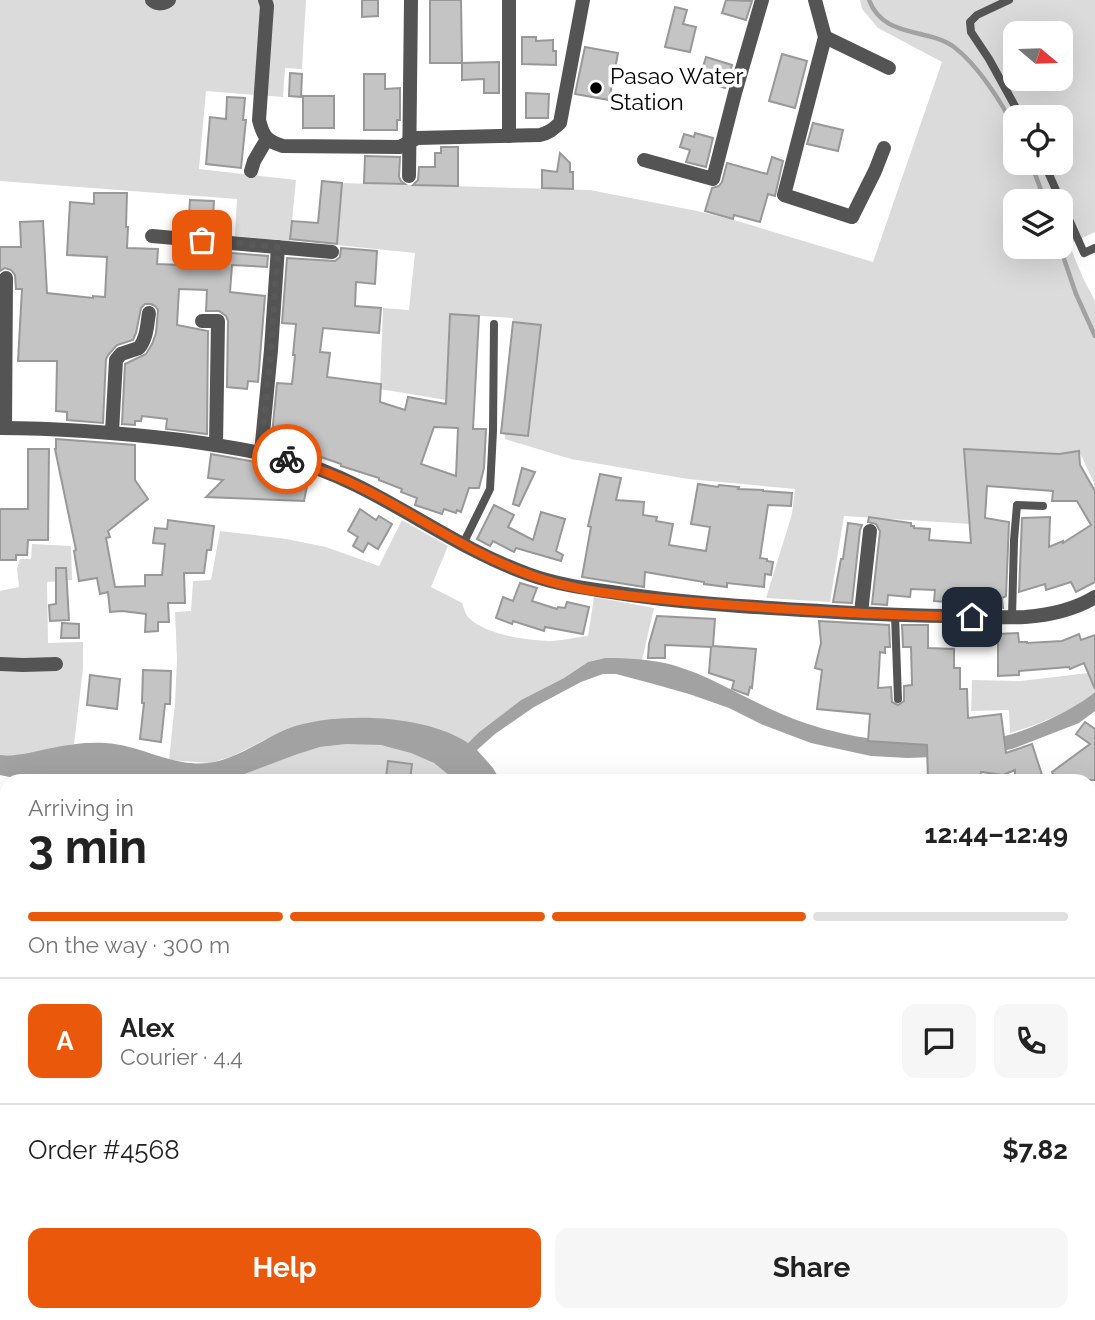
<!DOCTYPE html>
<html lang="en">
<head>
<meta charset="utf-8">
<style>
  :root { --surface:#fff; --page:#f6f6f6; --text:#222; --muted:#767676; --line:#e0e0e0; --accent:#ea580c }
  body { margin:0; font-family:Raleway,sans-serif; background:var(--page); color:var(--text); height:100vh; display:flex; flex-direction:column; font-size:26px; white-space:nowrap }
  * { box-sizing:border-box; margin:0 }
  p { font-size:23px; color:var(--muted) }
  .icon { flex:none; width:38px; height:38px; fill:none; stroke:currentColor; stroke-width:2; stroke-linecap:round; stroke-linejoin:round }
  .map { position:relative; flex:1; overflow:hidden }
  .sheet { position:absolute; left:0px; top:774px; width:1096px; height:548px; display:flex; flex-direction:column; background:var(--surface); border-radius:21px 21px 0 0; box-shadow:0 7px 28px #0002 }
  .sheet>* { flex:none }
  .needle { width:46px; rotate:109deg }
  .tools { position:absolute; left:1003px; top:21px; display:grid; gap:14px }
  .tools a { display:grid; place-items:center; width:70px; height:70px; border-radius:14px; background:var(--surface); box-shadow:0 7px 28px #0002; font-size:35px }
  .pin { position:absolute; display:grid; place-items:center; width:60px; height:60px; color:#fff; margin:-30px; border-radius:14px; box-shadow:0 4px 10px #0006 }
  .courier { position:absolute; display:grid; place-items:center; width:70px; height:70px; margin:-35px; border:5px solid #ea580c; border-radius:50%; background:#fff; color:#222; box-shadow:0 2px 9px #0007 }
  .overview em { font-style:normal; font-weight:700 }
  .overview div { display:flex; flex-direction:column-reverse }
  .overview { display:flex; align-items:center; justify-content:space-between; height:119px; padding:0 28px }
  h1 { font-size:46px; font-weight:700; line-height:52px }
  .bar { display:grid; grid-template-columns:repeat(4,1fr); gap:10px 7px; align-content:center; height:84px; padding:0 28px }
  .bar i { height:9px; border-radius:5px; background:var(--line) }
  .bar .active { background:var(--accent) }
  .bar p { grid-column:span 4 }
  .line { display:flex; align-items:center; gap:18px; padding:0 28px; border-top:2px solid var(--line) }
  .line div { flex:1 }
  .round { display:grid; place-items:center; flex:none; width:74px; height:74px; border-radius:14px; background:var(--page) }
  .button { display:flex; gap:14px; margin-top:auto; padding:14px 28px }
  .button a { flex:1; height:80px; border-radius:14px; background:var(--accent); color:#fff; font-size:28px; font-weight:700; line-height:80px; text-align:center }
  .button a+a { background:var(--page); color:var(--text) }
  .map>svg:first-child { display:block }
</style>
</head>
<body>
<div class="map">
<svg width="1095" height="1320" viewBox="0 0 1095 1320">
  <rect width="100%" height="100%" fill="#fff"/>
  <g fill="#dbdbdb" fill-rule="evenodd">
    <path d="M0,0H306L302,69L285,68L283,97L206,91L199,169L296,180L290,241L235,236L237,199L0,181Z"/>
    <path d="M860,0H1095V232L1069,244L1083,278L1095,301V494L1094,483L1079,451L1059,454L964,449L970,524L844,516L830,602L766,598L792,514L795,489L688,479L571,459L505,439L513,318L450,314L446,400L380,389L383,308L409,310L415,253L337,245L342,183L590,190L697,211L734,220L873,262L942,62L878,28L862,9ZM1015,33H1060V79H1015ZM1015,117H1060V163H1015ZM1015,201H1060V247H1015Z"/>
    <path d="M402,520L448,546L431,587L462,603C464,608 465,614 469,618C486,635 526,640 549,641C562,641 575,637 588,636L594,597L654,608L642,660L605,658L588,662L564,678L521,700L478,733L468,743L441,730L411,723L364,718L266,739L233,756L210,763L169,760L175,703L177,659L175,612L191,611L193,581L211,580L220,531L286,539L326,547L379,566Z"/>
    <path d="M32,544L71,546L72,580L47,582L48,643L83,642V669L74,744C50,748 25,758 0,755V591L19,587L17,569L20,559H31Z"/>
    <path d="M1095,669V692C1071,712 1040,724 1010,733L1009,710L971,711L972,680L1021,681L1088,673Z"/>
    <path d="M347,744C358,744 370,743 380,745C405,747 439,762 455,780H229L295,755L320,747Z"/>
    <path d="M7,867V1002H0V868Z"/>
    <path d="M12,1314H578L582,1320H12Z"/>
  </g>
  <g fill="#a2a2a2">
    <path d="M605,658C627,658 651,659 673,665C714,677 750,702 789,717C821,730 864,740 898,741C916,741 934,740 951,739C965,739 980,740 994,738C1021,735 1074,710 1095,692V711L1079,723L1012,749L982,755L908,758L871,756L811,743L761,724L729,708L689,694L650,683L616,674H603L581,682L534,707L495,734L477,750L493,768L500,780H455L434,763L411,753L381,745L347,744L320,747L295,755L229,780H128L86,774L24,780L0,775V755C18,757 35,751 52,748C70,744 87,742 105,743C142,745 170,767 209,763C237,759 261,740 287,729C335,711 425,714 468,743L478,733L521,700L564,678L588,662Z"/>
    <path d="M1089,1131L1095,1137V1214L1089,1209Z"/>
  </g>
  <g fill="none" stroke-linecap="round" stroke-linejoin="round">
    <g stroke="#a2a2a2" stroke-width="4.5">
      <path d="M869,0C884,39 926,27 954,47C978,65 1002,103 1015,129"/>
      <path d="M1031,163L1045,201"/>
      <path d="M1060,247L1076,294L1095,336"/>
    </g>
  </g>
  <g fill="#c4c4c4" stroke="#989898" stroke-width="2" fill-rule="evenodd">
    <path d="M362,0H378V16L362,17Z"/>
    <path d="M430,0H461L462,63H430Z"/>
    <path d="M726,0L752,1L746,20L722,13Z"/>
    <path d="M675,7L687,10L683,24L696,27L690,52L665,47Z"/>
    <path d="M522,37H536V41L553,40V51H556V65L522,64Z"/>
    <path d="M585,47L618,53L609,100L575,94Z"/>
    <path d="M782,54L807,61L795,108L769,101Z"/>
    <path d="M706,57L732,65L725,88L699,80Z"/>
    <path d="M499,62V93H484V79L462,80V63Z"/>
    <path d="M290,73L302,74L301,97L289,96Z"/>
    <path d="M364,74H385V89L400,88V120H397V130H364Z"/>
    <path d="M526,93L549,94L548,118H526Z"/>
    <rect x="303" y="96" width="31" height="32"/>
    <path d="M227,97L245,98L243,120H246L241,168L206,164L210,117L226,119Z"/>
    <path d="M813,123L843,130L838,151L807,144Z"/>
    <path d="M695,133L713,138L706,167L686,162L690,150L680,147L684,134L694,137Z"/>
    <path d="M441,147H458V186L413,185L418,180L419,167H435V153H441Z"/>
    <path d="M560,153L570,163V172H573V189L542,188V170L557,172Z"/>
    <path d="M365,156L400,157L399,177L401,181L405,184L364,183Z"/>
    <path d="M772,157L783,161L775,196L768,194L760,222L734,215L733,219L705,211L712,188L719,186L722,182L727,163L767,174Z"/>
    <path d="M322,181L342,183L337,244L290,239L292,221L318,223Z"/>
    <path d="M94,193H127L126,227H128L127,248L158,249L157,264L206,266L208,251L268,256L267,267L232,265L230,292L265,296L258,382L248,381L247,389L227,387L228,321L226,316L219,311H206L207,290L179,289L177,325L208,331L207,434L166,429L167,419L142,416L141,421H135V425L122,424L125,364L146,354L152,344L156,333L158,310L155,306L151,304H145L141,308L136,333L133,340L117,345L108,355L106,359L103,423L67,420V412L56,411L57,361H18L22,289H16L15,275L11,270L5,268L0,271V247H21L20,222L43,221L47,293L93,298V296L105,297L107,257L67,255L70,202L94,204Z"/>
    <path d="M190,200L214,201L212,232L188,230Z"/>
    <path d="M341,248L377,251L375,284L356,282L355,306L381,308L379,333L323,328L320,352L330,353L327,377L381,384L380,402L405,410L408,397L446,404L450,314L479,316L473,429H486L484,468L479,488H469L461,512L457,510L456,513L444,509L442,514L415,505L417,498L401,492L402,489L379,480V478L341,466V464L312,454V457L271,445L277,383L292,384L295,355H293L296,324L282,323L287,258L335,261L340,257ZM434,427L458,428L456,476L421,464Z"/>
    <path d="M513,322L541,325L528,436L501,433Z"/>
    <path d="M56,439L135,445V480L148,499L108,531L110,537L106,538L115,587L145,586V575H162L165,544L153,543L155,528L167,529L168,520L214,526L211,550H207L204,573H184L185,603H168L169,622H158V631L145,632L146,614L122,611L110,612L108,592L100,594L97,578L79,581L74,551L76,550L55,449H56Z"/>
    <path d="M28,449H49L48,540H28L27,555H16V560H0V509H28Z"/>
    <path d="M964,449L1059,454L1079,451L1080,465L1095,491V582L1076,592L1071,582L1046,590L1045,584L1019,592L1022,518L1050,517L1049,547L1063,541V543L1091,525L1077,501H1052L1053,491L987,486L985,518L1009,522L1006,596L1002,598L1003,608L984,606V600L948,598L947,602L934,601L935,590L911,589L910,597L888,595L887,605L872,604L880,531L876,524L868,522L869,517L911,523V526H914V528L930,529L929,540L971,543Z"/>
    <path d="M211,454L273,465L309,476L304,501L206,497L223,480L208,478Z"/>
    <path d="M522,468L535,472L519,506L513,504Z"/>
    <path d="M600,474L621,478L616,500L644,502L643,515L657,517L656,521L673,524L669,545L706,551L710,527L691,524L698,484L718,487L719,485L739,487L738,489L763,490V491L792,493L791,506L768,505L760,558L767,559V561L773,562L771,575L765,574L764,587L727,583V587L704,584V582L645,572L644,587L582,577L591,527L588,526Z"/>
    <path d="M494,505L514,515L508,527L533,540L541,512L565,519L556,551L563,555L561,561L516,548L514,552L493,541L490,546L477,539Z"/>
    <path d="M360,509L376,520L379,516L392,524L378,549L368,543L363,552L353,546L358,537L348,531Z"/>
    <path d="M848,523L862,525L860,530L852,603L833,602L841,559H843Z"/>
    <path d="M56,568H66L69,620L50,621L49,605L56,604Z"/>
    <path d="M520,583L537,588L532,601L557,609L558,607L565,608L567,602L589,607L583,634L545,627L544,631L513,621L512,624L496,618L503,597L513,601Z"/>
    <path d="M657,616L715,619L713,646L756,649L752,688L750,687L748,695L732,689L734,681L709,673L711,647L665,645V658H648L649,644Z"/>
    <path d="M819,621L889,625L890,647H885V653L880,652L878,688L891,687L892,702L898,705L904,701V686L912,685L911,647H903L902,625H928V648L954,649V668H960V689H967L968,718L1001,714L1006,753L1032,744L1043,778L1036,780H1015V770L1003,775L981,772L980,780H928L927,745L868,741L870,714L817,709L822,670L815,668L821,643Z"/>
    <path d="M62,623L79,624V638H61Z"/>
    <path d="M1018,633L1019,642H1027V643L1062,641L1079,634L1081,640L1095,635V689L1084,663L1070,669L1069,667L1019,671V675L998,676V634Z"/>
    <path d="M143,670L171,671L170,704H165L161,742L140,739L144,703H142Z"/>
    <path d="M90,675L120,679L117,709L87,705Z"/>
    <path d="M1085,722L1095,729V780H1056L1052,772L1090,744L1076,734Z"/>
    <path d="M388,761L412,764L410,780L386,778Z"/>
  </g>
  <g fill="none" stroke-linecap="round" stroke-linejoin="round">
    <g stroke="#767676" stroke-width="2.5" stroke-dasharray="2 3.5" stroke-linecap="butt">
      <path d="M311,780L334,777L387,780"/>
      <path d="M471,1314L525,1316"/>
      <path d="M31,1319L46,1320"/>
      <path d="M305,1320L306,1314"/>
    </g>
    <g stroke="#545454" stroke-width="8">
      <path d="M1009,0L977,15L970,22L971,32L989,59L1021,117"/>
      <path d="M1044,163L1084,253L1095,248"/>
      <path d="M463,544L490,489L493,431L494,324"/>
      <path d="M895,615L898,699"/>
      <path d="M1012,617L1014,540L1017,505L1043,506"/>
      <path d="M0,904H7"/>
      <path d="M178,1320V1314"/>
      <path d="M431,1320V1314"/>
    </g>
    <g stroke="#545454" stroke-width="14">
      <path d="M152,0C157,5 164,4 169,0"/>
      <path d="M265,0L267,6L259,120C263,136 266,141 283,146L400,147L417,138L540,135C549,133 553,129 560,123L583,0"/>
      <path d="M509,0V136"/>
      <path d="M815,0L825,37L784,195L852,217L875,171L884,148"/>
      <path d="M825,37L889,68"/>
      <path d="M644,160L713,179L735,93L762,0"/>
      <path d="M251,171L254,161L267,139"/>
      <path d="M409,176L411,0"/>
      <path d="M152,236L332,252"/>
      <path d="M202,321H218L216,445"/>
      <path d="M5,428L6,278"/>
      <path d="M112,432L116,360L121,354L139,348C147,338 147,325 149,313"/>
      <path d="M261,453L271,350L278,247"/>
      <path d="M861,613L870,531"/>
      <path d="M0,664L23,665L56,664"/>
      <path d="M1088,857L1095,858"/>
    </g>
    <path stroke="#545454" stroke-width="14" d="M0,428C61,428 121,433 181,440C217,445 253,450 288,459C375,482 444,544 528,574C555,584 583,588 611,592C680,603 751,607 820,611C868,614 915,616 962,616C983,617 1004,618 1025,617C1050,615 1074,610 1095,597"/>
    <g stroke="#212121" stroke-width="14">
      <path d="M1088,1290L1095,1293"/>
      <path d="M668,1314L671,1320"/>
    </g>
  </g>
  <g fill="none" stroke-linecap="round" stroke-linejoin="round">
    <path stroke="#595959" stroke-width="7" stroke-dasharray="0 12.6" d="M202,240L278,247L271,350L261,453L287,459"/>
    <path stroke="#ea580c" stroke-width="9" d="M287,459C314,467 341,477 366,490C419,517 469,552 525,573C575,593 639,597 692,602C785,610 879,615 972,617"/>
  </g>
  <circle fill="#000" stroke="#fff" stroke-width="2.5" cx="596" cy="88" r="7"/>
  <g text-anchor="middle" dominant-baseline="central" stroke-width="7" stroke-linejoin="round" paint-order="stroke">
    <g font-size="23" fill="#000" stroke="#fff" text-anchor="start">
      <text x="610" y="75">Pasao Water<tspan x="610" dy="26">Station</tspan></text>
    </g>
  </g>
</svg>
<div class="tools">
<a><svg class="needle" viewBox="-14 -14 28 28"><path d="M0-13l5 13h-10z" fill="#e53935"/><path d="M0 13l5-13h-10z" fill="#767676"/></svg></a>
<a><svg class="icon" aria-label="locate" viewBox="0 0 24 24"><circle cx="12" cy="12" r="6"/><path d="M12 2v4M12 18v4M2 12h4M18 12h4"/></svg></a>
<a><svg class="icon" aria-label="layers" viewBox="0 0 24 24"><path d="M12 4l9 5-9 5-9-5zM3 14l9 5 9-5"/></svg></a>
</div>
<div class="pin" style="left:202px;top:240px;background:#ea580c"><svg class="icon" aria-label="bag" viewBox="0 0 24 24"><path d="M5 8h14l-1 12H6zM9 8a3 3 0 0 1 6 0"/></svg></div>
<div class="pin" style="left:972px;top:617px;background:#1f2937"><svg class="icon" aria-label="home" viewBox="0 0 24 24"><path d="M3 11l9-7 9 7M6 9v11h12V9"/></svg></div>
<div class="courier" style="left:287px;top:459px"><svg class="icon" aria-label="bike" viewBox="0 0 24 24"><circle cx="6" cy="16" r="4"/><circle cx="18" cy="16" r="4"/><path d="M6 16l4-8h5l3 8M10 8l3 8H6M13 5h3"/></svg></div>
<section class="sheet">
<div class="overview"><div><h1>3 min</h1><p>Arriving in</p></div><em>12:44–12:49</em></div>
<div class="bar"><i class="active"></i><i class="active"></i><i class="active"></i><i></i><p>On the way · 300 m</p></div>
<div class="line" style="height:126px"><b class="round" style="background:var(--accent);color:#fff">A</b><div><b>Alex</b><p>Courier · 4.4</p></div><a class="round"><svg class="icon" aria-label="chat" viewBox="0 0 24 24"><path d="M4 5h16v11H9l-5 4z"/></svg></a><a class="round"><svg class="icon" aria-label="phone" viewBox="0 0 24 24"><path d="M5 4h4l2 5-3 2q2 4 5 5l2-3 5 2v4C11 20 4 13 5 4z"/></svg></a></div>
<div class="line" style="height:91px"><div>Order #4568</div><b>$7.82</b></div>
<div class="button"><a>Help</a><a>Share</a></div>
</section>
</div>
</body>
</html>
